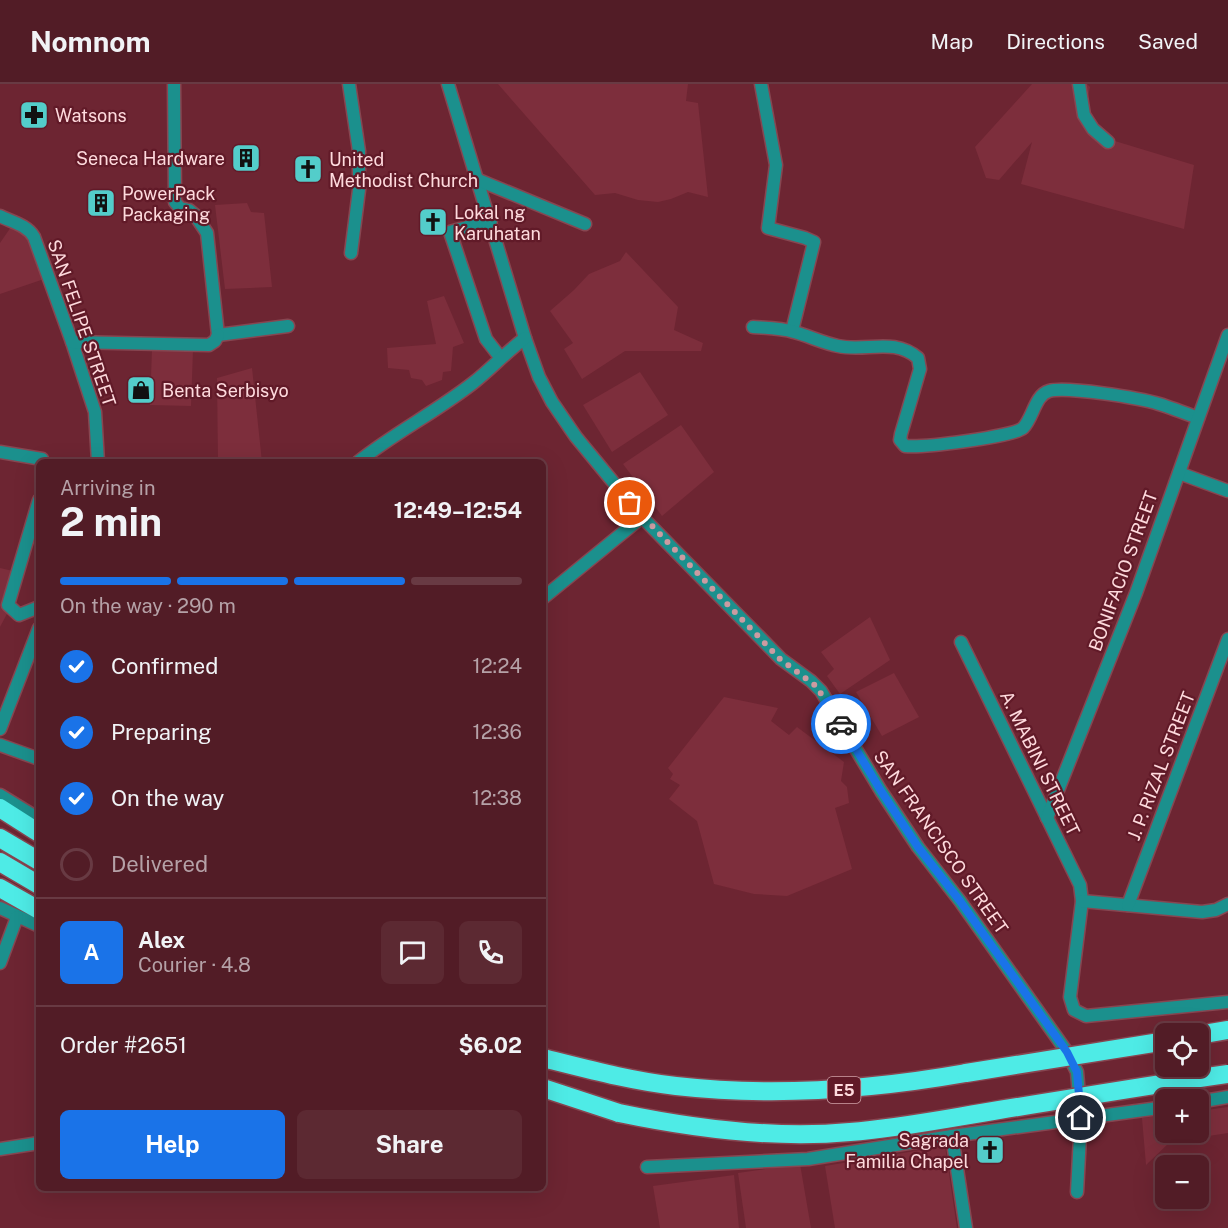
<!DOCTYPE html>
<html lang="en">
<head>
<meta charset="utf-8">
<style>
  :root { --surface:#521c26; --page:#5c2932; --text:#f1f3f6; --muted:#b5a1a7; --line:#683a43; --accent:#1a73e8 }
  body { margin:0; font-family:"Public Sans",sans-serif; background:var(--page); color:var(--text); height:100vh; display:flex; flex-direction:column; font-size:22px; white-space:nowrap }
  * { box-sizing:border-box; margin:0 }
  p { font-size:20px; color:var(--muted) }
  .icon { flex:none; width:33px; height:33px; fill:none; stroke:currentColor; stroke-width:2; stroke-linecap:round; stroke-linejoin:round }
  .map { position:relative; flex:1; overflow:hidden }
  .sheet { position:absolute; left:36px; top:375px; width:510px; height:732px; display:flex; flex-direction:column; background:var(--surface); border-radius:9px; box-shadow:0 6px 24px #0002,0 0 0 2px var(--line) }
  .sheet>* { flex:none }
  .controls { position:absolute; left:1155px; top:939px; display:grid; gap:12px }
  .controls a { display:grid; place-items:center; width:54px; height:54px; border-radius:9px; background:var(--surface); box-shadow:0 6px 24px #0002,0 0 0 2px var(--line); font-size:30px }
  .pin { position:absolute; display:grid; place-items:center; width:51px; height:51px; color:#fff; margin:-26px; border:3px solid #fff; border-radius:50%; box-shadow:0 2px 6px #0007 }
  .courier { position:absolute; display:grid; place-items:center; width:60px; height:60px; margin:-30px; border:4px solid #1a73e8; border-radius:50%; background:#fff; color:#222; box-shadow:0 2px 8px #0007 }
  .summary em { font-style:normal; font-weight:700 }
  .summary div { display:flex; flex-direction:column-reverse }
  .summary { display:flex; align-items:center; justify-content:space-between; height:102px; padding:0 24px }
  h1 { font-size:39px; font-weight:700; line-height:45px }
  .bar { display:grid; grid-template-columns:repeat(4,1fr); gap:9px 6px; align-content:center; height:72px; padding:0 24px }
  .bar i { height:8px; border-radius:4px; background:var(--line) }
  .bar .current { background:var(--accent) }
  .bar p { grid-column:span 4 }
  .line { display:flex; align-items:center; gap:15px; padding:0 24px; border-top:2px solid var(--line) }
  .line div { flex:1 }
  .round { display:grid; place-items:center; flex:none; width:63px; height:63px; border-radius:9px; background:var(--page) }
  ol { padding:0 24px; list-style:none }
  li { display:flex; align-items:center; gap:18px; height:66px }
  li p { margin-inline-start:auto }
  li .icon { padding:6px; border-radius:50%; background:var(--accent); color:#fff; stroke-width:4 }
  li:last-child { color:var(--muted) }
  li i { width:33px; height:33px; border:3px solid var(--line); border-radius:50% }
  .cta { display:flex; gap:12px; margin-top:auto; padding:12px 24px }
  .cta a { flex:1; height:69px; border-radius:9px; background:var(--accent); color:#fff; font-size:24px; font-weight:700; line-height:69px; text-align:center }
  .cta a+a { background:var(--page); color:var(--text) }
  header { display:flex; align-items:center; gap:36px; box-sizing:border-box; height:84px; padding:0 30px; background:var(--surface); border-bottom:2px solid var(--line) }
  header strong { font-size:28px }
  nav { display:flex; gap:33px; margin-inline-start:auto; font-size:21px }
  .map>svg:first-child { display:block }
</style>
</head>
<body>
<header>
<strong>Nomnom</strong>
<nav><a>Map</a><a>Directions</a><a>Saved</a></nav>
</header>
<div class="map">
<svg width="1228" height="1144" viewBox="0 0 1228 1144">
  <rect width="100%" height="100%" fill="#6d2532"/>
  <g fill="#7d2e3c">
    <path d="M498,0H688L686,17L698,19L708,113L688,108L671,115L658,118L638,116L615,109L595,111Z"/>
    <path d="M1032,0H1087L1090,3L1086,24L1105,54L1194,81L1184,145L1021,100L1032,58L999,96L986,94L975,63Z"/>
    <path d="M247,119L251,128L264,129L272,203L225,205L215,121Z"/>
    <path d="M11,143L29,150L47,194L0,210V159Z"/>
    <path d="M626,168L678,223L674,246L703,259L701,267H625L582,295L564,265L573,259L550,227L574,206L589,190L620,177Z"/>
    <path d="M444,212L464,259L453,263L451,287L443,288L442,296L426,302L422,296L411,294L409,286L388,284L387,264L436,260L427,217Z"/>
    <path d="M152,265L193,266L191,322L150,321Z"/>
    <path d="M252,284L262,378H218L217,294Z"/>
    <path d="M640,288L668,331L612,368L583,321Z"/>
    <path d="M681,341L714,388L662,432L623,380Z"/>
    <path d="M0,484L13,487L9,526L0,543Z"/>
    <path d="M870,533L890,576L840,610L827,592L834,585L821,568Z"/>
    <path d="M894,589L919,633L882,652L856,608Z"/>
    <path d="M724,613L778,624L771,637L789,651L797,643L844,678L841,697L847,703L849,719L835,724L852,785L787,812L754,810L714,800L697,737L669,715L680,701L670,695L673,690L668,684Z"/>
    <path d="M1228,1023V1049L1170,1058L1146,1081L1142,1034L1165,1031L1166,1048H1198L1199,1027Z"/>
    <path d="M945,1062L957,1144H835L825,1082Z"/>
    <path d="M800,1080L811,1144H746L738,1089Z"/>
    <path d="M734,1091L739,1144H660L653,1102Z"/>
  </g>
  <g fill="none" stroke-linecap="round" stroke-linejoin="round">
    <g stroke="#874651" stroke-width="15">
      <g id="minor">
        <path d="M174,0L175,118L180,124L189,126L195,131L207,149L218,251"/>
        <path d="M349,0L359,67V106L351,169"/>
        <path d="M448,0L525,254L539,293L552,318L576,353L642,433L781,575L811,597L821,607L881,707L918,763L960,817L1067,968L1077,988L1081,1034L1077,1108"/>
        <path d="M761,0L776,81L768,144L805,154L814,158L792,247"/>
        <path d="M1079,0L1084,31L1093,45L1108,58"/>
        <path d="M476,95L585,140"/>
        <path d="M0,132C12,138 27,141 34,153L72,258L95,328L98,378"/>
        <path d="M491,136L450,148L486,255L500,273"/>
        <path d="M753,243C766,244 781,244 794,248C809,252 823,259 838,262C867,268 894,253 918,274L920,285L901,350L900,356L905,362C921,364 1013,353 1023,344C1033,334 1035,311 1049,307C1066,302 1140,314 1159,320C1172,324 1185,329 1198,334"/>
        <path d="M218,251L288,242"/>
        <path d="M72,258L209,261L215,257L218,251"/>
        <path d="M0,368L42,375L43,378"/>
        <path d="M358,378C394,349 436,328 473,299C491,285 505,269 525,254"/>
        <path d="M1179,389L1228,407"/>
        <path d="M39,416L8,521L19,531L39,523"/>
        <path d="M543,514L642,433"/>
        <path d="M961,558L1080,801L1082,817L1070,913L1074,926L1086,932L1228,918"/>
        <path d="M0,645L39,544"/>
        <path d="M0,661L39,675"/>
        <path d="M0,711L39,735"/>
        <path d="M1047,734L1136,509L1228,251"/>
        <path d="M1082,817L1202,828L1216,826L1228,820"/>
        <path d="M1128,821L1228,555"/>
        <path d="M0,824L39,842"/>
        <path d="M0,879L17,833"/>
        <path d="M1198,1018L1228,1013"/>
        <path d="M952,1052L966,1144"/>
        <path d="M0,1065L39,1059"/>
        <path d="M647,1083L808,1075L952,1052L1166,1023"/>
      </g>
    </g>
    <g stroke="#874651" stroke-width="21">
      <g id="motorway">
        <path d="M0,724L39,749"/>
        <path d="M0,754L39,777"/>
        <path d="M0,778L39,801"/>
        <path d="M0,804L39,826"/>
        <path d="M1198,951L1228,946"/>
        <path d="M543,974C587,985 631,997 676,1002C774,1013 870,1006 966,989"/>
        <path d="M543,1004L619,1029"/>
      </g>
    </g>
    <use href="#minor" stroke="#1b908d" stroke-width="12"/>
    <use href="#motorway" stroke="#4eebe6" stroke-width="18"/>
    <g stroke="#874651" stroke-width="21" stroke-linecap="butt">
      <g id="motorway-bridge">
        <path d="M966,989L1166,957"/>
        <path d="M619,1029C691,1044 777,1055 850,1048C900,1044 949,1034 999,1026C1075,1014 1151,1001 1228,990"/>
      </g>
    </g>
    <use href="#motorway-bridge" stroke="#4eebe6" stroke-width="18"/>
  </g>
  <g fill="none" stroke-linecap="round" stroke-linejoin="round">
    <path stroke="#cb9ba1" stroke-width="6" stroke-dasharray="0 10.8" d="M630,419L780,575L816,602L841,640"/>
    <path stroke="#1a73e8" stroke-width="8" d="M841,640L881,707L918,763L960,817L1067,968L1077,988L1081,1034"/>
  </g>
  <defs>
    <g id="pharmacy-square" transform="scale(1.5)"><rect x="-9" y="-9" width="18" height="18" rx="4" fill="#53cdca" stroke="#611a28"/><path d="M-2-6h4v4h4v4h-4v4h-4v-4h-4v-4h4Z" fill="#111"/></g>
    <g id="building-square" transform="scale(1.5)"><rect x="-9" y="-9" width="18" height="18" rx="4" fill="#53cdca" stroke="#611a28"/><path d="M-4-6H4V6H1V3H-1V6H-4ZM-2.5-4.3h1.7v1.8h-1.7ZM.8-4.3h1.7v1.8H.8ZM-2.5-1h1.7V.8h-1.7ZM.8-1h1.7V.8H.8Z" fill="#111"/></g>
    <g id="church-square" transform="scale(1.5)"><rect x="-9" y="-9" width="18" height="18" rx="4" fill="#53cdca" stroke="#611a28"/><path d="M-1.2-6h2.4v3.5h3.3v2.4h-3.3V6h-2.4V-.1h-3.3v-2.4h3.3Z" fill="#111"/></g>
    <g id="shop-square" transform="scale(1.5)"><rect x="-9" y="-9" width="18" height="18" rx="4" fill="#53cdca" stroke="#611a28"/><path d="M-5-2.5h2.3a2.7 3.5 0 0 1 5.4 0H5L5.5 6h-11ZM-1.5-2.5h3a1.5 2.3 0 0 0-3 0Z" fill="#111"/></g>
  </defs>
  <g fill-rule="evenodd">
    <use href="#pharmacy-square" x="34" y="31"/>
    <use href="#building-square" x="246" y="74"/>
    <use href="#church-square" x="308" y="85"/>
    <use href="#building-square" x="101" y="119"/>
    <use href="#church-square" x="433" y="138"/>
    <use href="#shop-square" x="141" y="306"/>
    <use href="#church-square" x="990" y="1066"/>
  </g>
  <g text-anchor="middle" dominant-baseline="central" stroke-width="4.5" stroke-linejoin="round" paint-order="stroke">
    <rect fill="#611a28" stroke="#cfa0a7" stroke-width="1.5" x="827.5" y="993" width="33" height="26" rx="4.5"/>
    <g font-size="16" font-weight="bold" fill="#fedadd">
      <text x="844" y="1006">E5</text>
    </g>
    <g font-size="18" fill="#fedadd" stroke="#611a28" text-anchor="start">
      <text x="55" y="31">Watsons</text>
      <text x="225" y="74" text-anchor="end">Seneca Hardware</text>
      <text x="329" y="75">United<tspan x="329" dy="21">Methodist Church</tspan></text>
      <text x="122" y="109">PowerPack<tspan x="122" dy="21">Packaging</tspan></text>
      <text x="454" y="128">Lokal ng<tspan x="454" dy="21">Karuhatan</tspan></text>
      <text x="162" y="306">Benta Serbisyo</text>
      <text x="969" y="1056" text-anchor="end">Sagrada<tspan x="969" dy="21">Familia Chapel</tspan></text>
    </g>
    <g font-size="18" fill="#fedadd" stroke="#611a28">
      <text transform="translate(82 239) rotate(71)">SAN FELIPE STREET</text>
      <text transform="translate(1123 487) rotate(-70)">BONIFACIO STREET</text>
      <text transform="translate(1040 679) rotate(64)">A. MABINI STREET</text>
      <text transform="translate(1161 682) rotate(-69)">J. P. RIZAL STREET</text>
      <text transform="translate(941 758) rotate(55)">SAN FRANCISCO STREET</text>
    </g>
  </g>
</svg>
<div class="controls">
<a><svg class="icon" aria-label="locate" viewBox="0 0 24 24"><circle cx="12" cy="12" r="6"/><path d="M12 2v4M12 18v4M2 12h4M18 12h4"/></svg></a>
<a>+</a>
<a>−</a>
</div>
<div class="pin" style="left:630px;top:419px;background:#ea580c"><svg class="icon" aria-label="bag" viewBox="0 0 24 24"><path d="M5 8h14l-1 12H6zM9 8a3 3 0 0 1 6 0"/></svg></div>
<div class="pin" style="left:1081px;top:1034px;background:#1f2937"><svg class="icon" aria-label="home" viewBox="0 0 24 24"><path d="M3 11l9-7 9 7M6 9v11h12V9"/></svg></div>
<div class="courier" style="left:841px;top:640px"><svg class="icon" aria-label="car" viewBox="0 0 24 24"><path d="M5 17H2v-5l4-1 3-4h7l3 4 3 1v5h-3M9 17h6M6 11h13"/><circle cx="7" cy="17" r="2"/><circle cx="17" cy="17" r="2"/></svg></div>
<section class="sheet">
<div class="summary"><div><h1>2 min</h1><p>Arriving in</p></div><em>12:49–12:54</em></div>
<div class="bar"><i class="current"></i><i class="current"></i><i class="current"></i><i></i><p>On the way · 290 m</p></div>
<ol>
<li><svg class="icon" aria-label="check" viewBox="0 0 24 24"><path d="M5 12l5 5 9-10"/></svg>Confirmed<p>12:24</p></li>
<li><svg class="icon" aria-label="check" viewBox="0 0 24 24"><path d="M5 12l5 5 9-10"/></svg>Preparing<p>12:36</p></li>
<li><svg class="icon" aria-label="check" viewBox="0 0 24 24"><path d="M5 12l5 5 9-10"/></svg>On the way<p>12:38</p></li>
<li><i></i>Delivered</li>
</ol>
<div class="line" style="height:108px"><b class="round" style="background:var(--accent);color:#fff">A</b><div><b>Alex</b><p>Courier · 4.8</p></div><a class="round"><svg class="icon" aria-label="chat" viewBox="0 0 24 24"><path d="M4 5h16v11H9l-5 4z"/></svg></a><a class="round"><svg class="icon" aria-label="phone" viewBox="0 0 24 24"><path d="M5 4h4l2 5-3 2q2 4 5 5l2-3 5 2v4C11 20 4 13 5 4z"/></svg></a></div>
<div class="line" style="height:78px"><div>Order #2651</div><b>$6.02</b></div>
<div class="cta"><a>Help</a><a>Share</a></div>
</section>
</div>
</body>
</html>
